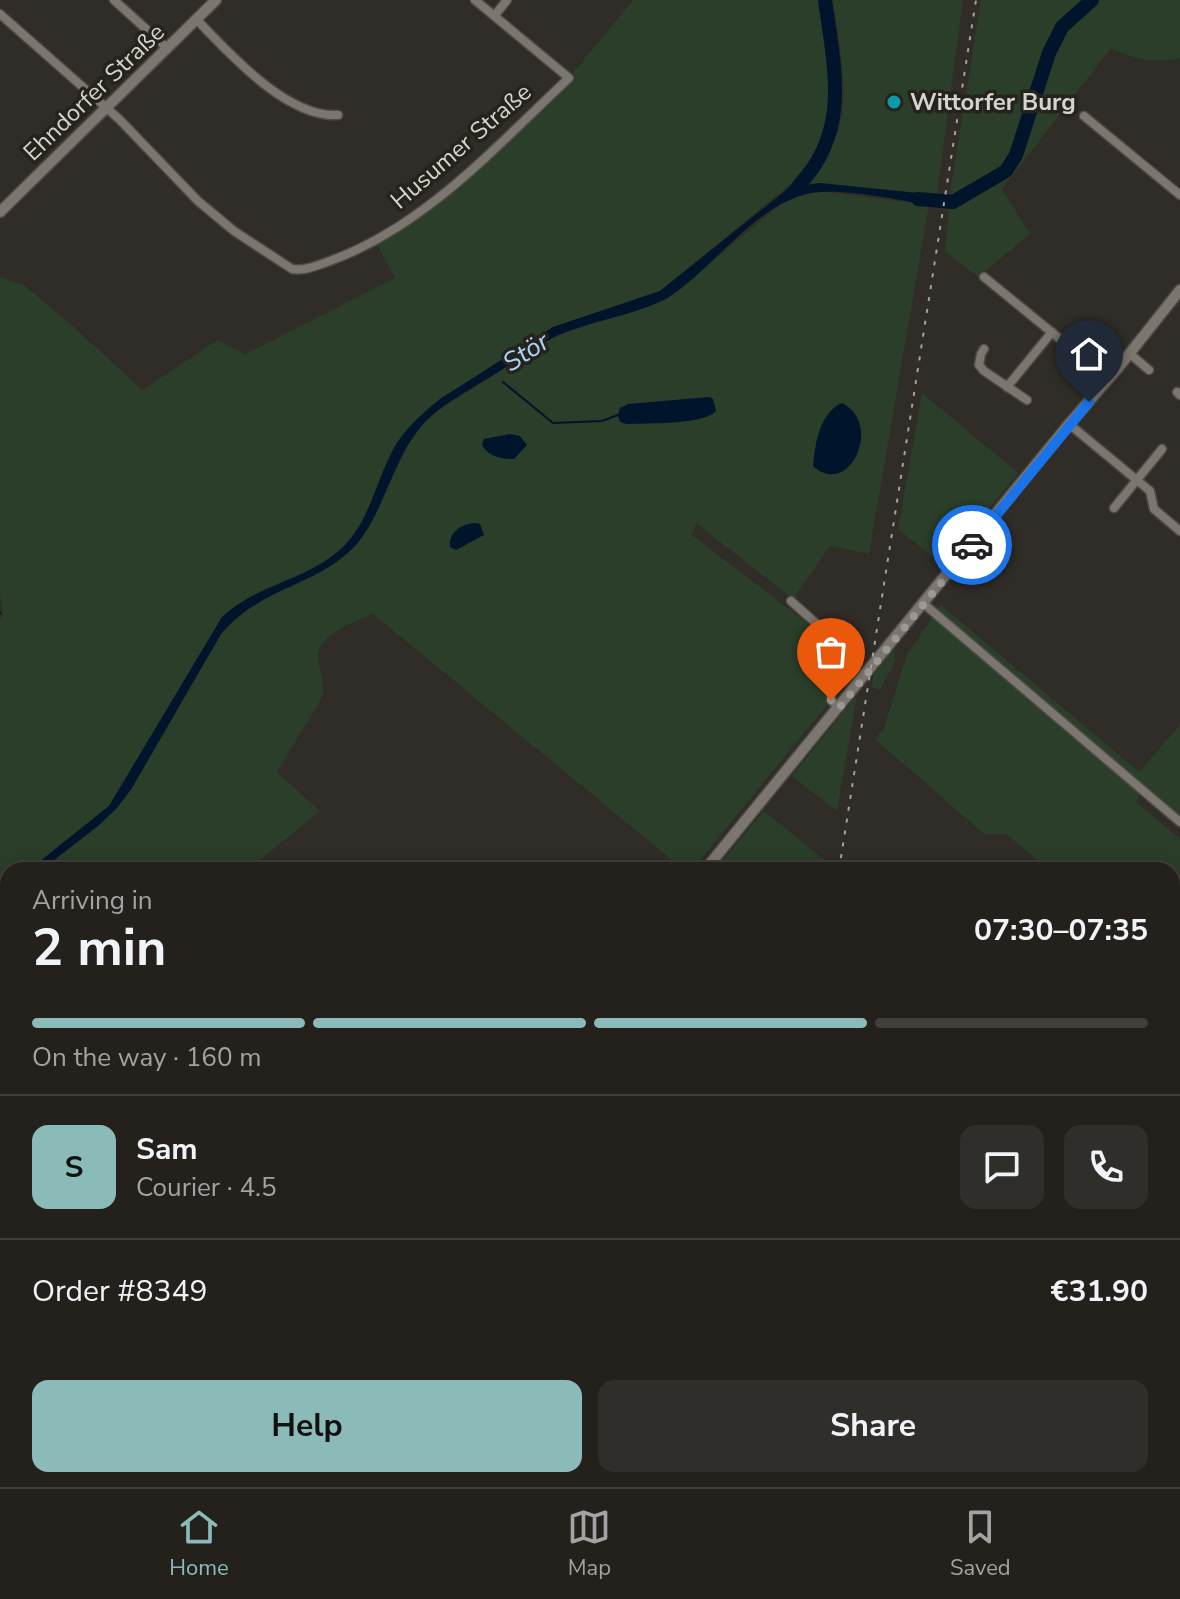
<!DOCTYPE html>
<html lang="en">
<head>
<meta charset="utf-8">
<style>
  :root { --surface:#24211d; --page:#302e2a; --text:#f1f3f6; --muted:#a3a3a4; --line:#413e3b; --accent:#8bbbb9 }
  body { margin:0; font-family:"Nunito Sans",sans-serif; background:var(--page); color:var(--text); height:100vh; display:flex; flex-direction:column; font-size:30px; white-space:nowrap }
  * { box-sizing:border-box; margin:0 }
  p { font-size:26px; color:var(--muted) }
  .icon { flex:none; width:44px; height:44px; fill:none; stroke:currentColor; stroke-width:2; stroke-linecap:round; stroke-linejoin:round }
  .map { position:relative; flex:1; overflow:hidden }
  .drawer { position:absolute; left:0px; top:862px; width:1180px; height:626px; display:flex; flex-direction:column; background:var(--surface); border-radius:24px 24px 0 0; box-shadow:0 4px 20px #0003,0 0 0 2px var(--line) }
  .drawer>* { flex:none }
  .pin { position:absolute; display:grid; place-items:center; width:68px; height:68px; color:#fff; margin:-82px -34px; border-radius:50% 50% 50% 0; rotate:-45deg; box-shadow:0 0 8px #0007 }
  .pin .icon { rotate:45deg }
  .courier { position:absolute; display:grid; place-items:center; width:80px; height:80px; margin:-40px; border:6px solid #1a73e8; border-radius:50%; background:#fff; color:#222; box-shadow:0 2px 10px #0007 }
  .overview em { font-style:normal; font-weight:700 }
  .overview div { display:flex; flex-direction:column-reverse }
  .overview { display:flex; align-items:center; justify-content:space-between; height:136px; padding:0 32px }
  h1 { font-size:52px; font-weight:700; line-height:60px }
  .bar { display:grid; grid-template-columns:repeat(4,1fr); gap:12px 8px; align-content:center; height:96px; padding:0 32px }
  .bar i { height:10px; border-radius:6px; background:var(--line) }
  .bar .current { background:var(--accent) }
  .bar p { grid-column:span 4 }
  .line { display:flex; align-items:center; gap:20px; padding:0 32px; border-top:2px solid var(--line) }
  .line div { flex:1 }
  .round { display:grid; place-items:center; flex:none; width:84px; height:84px; border-radius:16px; background:var(--page) }
  .primary-button { display:flex; gap:16px; margin-top:auto; padding:16px 32px }
  .primary-button a { flex:1; height:92px; border-radius:16px; background:var(--accent); color:#111; font-size:32px; font-weight:700; line-height:92px; text-align:center }
  .primary-button a+a { background:var(--page); color:var(--text) }
  .dock { display:flex; justify-content:space-around; align-items:center; height:112px; border-top:2px solid var(--line); background:var(--surface); font-size:22px; color:var(--muted) }
  .dock a { display:grid; justify-items:center; gap:4px }
  .dock .current { color:var(--accent) }
  .map>svg:first-child { display:block }
</style>
</head>
<body>
<div class="map">
<svg width="1180" height="1487" viewBox="0 0 1180 1487">
  <rect width="100%" height="100%" fill="#302c27"/>
  <g fill="#2a3e29">
    <path d="M633,0H825L834,73L835,101L830,105L828,126L822,147L799,177L660,291L553,327L440,399C424,412 409,427 397,443C376,475 372,519 344,546C310,579 257,584 222,617L109,806L29,870H8V886L0,892V621L3,615L0,595V277L25,286L74,327L142,390L217,340L245,354L395,278L375,241L455,184L569,78Z"/>
    <path d="M833,0H963L937,195L820,183L805,184C817,166 831,152 838,131C851,95 838,38 833,0Z"/>
    <path d="M981,0H1180V58C1154,64 1134,59 1111,48L1002,189L1030,234L978,277L945,251L951,187Z"/>
    <path d="M820,191L929,205L869,554L830,546L793,599L696,523L692,535L832,642C848,658 826,684 827,705L692,870H684L373,614C356,622 316,634 318,659C320,673 325,682 323,696L277,772L320,811L248,870H41L98,826L125,798L221,634L246,608L336,563L356,545L370,523L405,449L422,425L440,409L556,336L668,298L780,205L801,195Z"/>
    <path d="M922,393L1018,473L943,565L898,529Z"/>
    <path d="M941,605L1139,772L1180,725V822L1141,792L1136,802L1180,839V980L1172,973V870H1049L1006,834H984L875,739L884,728L907,654Z"/>
    <path d="M893,649L896,660L880,690L872,687L874,674Z"/>
    <path d="M857,695L837,811L792,776Z"/>
    <path d="M764,811L828,863L827,870H715Z"/>
    <path d="M8,895V1067L0,1073V902Z"/>
    <path d="M0,1206L8,1212V1388L0,1376Z"/>
    <path d="M1180,1357V1487H1004L1014,1480H1172V1362Z"/>
    <path d="M189,1480H352L362,1487H187Z"/>
    <path d="M492,1480H571L582,1487H503Z"/>
    <path d="M750,1480H971L961,1487H749Z"/>
  </g>
  <g fill="#00142c">
    <path d="M805,171L812,175L806,182L807,185L820,183L937,195L935,206C901,201 834,185 803,195C753,209 712,269 669,297C645,312 594,321 566,332C542,341 520,358 498,372C475,387 448,400 428,419C392,454 384,518 352,549C313,587 259,588 221,634L132,788L117,808L98,826L41,870H29L109,806L222,617C257,584 310,580 344,546C371,519 377,476 397,443C408,426 424,412 440,399L553,327L660,291L785,191Z"/>
    <path d="M709,397L713,399L716,411C704,425 648,423 627,424L620,422L618,415L620,408L628,404Z"/>
    <path d="M842,403C884,424 849,499 813,466C815,445 819,413 842,403Z"/>
    <path d="M510,434L520,436L527,445L514,459C501,459 489,457 482,445L484,439Z"/>
    <path d="M475,523L480,524L484,535L456,550L450,547C448,532 462,524 475,523Z"/>
  </g>
  <g fill="none" stroke-linecap="round" stroke-linejoin="round">
    <g stroke="#00142c" stroke-width="2">
      <path d="M503,382L553,423L602,421L618,415"/>
      <path d="M0,612V614"/>
    </g>
    <g stroke="#00142c" stroke-width="14">
      <path d="M799,185C851,131 834,67 825,0"/>
      <path d="M918,199L953,202L1006,171L1016,155L1049,53L1062,27L1092,0"/>
    </g>
    <g stroke="#4d4a46" stroke-width="11">
      <g id="minor">
        <path d="M114,0L167,48"/>
        <path d="M0,14L119,119L198,201L234,231L292,269C305,271 315,266 327,262C424,228 496,146 569,78L475,0"/>
        <path d="M495,15L507,0"/>
        <path d="M197,20C230,54 287,118 338,115"/>
        <path d="M1084,116L1180,195"/>
        <path d="M984,277L1109,379"/>
        <path d="M984,349L981,354L979,365L984,371L1027,400"/>
        <path d="M1129,353L1149,370"/>
        <path d="M1007,387L1052,332"/>
        <path d="M1177,392L1180,395"/>
        <path d="M1069,424L1150,491L1154,509L1180,531"/>
        <path d="M1114,508L1162,449"/>
        <path d="M791,601L845,649L844,659L831,694V700L839,708"/>
        <path d="M924,604L1180,822"/>
        <path d="M54,1480L59,1487"/>
      </g>
    </g>
    <g stroke="#4d4a46" stroke-width="13">
      <g id="tertiary">
        <path d="M0,212L216,0"/>
        <path d="M705,870L1069,424L1118,368L1180,290"/>
        <path d="M8,1487L17,1480"/>
      </g>
    </g>
    <g stroke="#4d4a46" stroke-width="17">
      <path id="trunk" d="M1172,1348L1180,1342"/>
    </g>
    <g stroke="#4d4a46" stroke-width="17">
      <g id="motorway">
        <path d="M0,1152L8,1158"/>
        <path d="M0,1174L8,1180"/>
        <path d="M435,1480L445,1487"/>
        <path d="M468,1480L478,1487"/>
        <path d="M983,1487L992,1480"/>
      </g>
    </g>
    <use href="#minor" stroke="#7b7770" stroke-width="8"/>
    <use href="#tertiary" stroke="#7b7770" stroke-width="10"/>
    <use href="#trunk" stroke="#c89c6e" stroke-width="14"/>
    <use href="#motorway" stroke="#dba56d" stroke-width="14"/>
    <g stroke="#a6a4a0" stroke-width="2" stroke-dasharray="4 8" stroke-linecap="butt">
      <path d="M839,870L976,0"/>
      <path d="M736,1487L738,1480"/>
    </g>
  </g>
  <g fill="none" stroke-linecap="round" stroke-linejoin="round">
    <path stroke="#9c9995" stroke-width="8" stroke-dasharray="0 14.4" d="M831,700L839,708L972,545"/>
    <path stroke="#1a73e8" stroke-width="10" d="M972,545L1089,402"/>
  </g>
  <circle fill="#0f9aa8" stroke="#26231d" stroke-width="3" cx="894" cy="102" r="8"/>
  <g text-anchor="middle" dominant-baseline="central" stroke-width="7" stroke-linejoin="round" paint-order="stroke">
    <g font-size="24" fill="#d6d4d0" stroke="#26231d">
      <text transform="translate(94 92) rotate(-44)">Ehndorfer Straße</text>
      <text transform="translate(461 146) rotate(-41)">Husumer Straße</text>
    </g>
    <g font-size="24" font-weight="bold" fill="#d6d4d0" stroke="#26231d" text-anchor="start">
      <text x="910" y="102">Wittorfer Burg</text>
    </g>
    <g font-size="26" font-style="italic" fill="#abd4fb" stroke="#26231d">
      <text transform="translate(526 352) rotate(-33)">Stör</text>
    </g>
  </g>
</svg>
<div class="pin" style="left:831px;top:700px;background:#ea580c"><svg class="icon" aria-label="bag" viewBox="0 0 24 24"><path d="M5 8h14l-1 12H6zM9 8a3 3 0 0 1 6 0"/></svg></div>
<div class="pin" style="left:1089px;top:402px;background:#1f2937"><svg class="icon" aria-label="home" viewBox="0 0 24 24"><path d="M3 11l9-7 9 7M6 9v11h12V9"/></svg></div>
<div class="courier" style="left:972px;top:545px"><svg class="icon" aria-label="car" viewBox="0 0 24 24"><path d="M5 17H2v-5l4-1 3-4h7l3 4 3 1v5h-3M9 17h6M6 11h13"/><circle cx="7" cy="17" r="2"/><circle cx="17" cy="17" r="2"/></svg></div>
<section class="drawer">
<div class="overview"><div><h1>2 min</h1><p>Arriving in</p></div><em>07:30–07:35</em></div>
<div class="bar"><i class="current"></i><i class="current"></i><i class="current"></i><i></i><p>On the way · 160 m</p></div>
<div class="line" style="height:144px"><b class="round" style="background:var(--accent);color:#111">S</b><div><b>Sam</b><p>Courier · 4.5</p></div><a class="round"><svg class="icon" aria-label="chat" viewBox="0 0 24 24"><path d="M4 5h16v11H9l-5 4z"/></svg></a><a class="round"><svg class="icon" aria-label="phone" viewBox="0 0 24 24"><path d="M5 4h4l2 5-3 2q2 4 5 5l2-3 5 2v4C11 20 4 13 5 4z"/></svg></a></div>
<div class="line" style="height:104px"><div>Order #8349</div><b>€31.90</b></div>
<div class="primary-button"><a>Help</a><a>Share</a></div>
</section>
</div>
<nav class="dock">
<a class="current"><svg class="icon" aria-label="home" viewBox="0 0 24 24"><path d="M3 11l9-7 9 7M6 9v11h12V9"/></svg>Home</a>
<a><svg class="icon" aria-label="map" viewBox="0 0 24 24"><path d="M3 6l6-2 6 2 6-2v14l-6 2-6-2-6 2zM9 4v14M15 6v14"/></svg>Map</a>
<a><svg class="icon" aria-label="saved" viewBox="0 0 24 24"><path d="M7 4h10v16l-5-4-5 4z"/></svg>Saved</a>
</nav>
</body>
</html>
